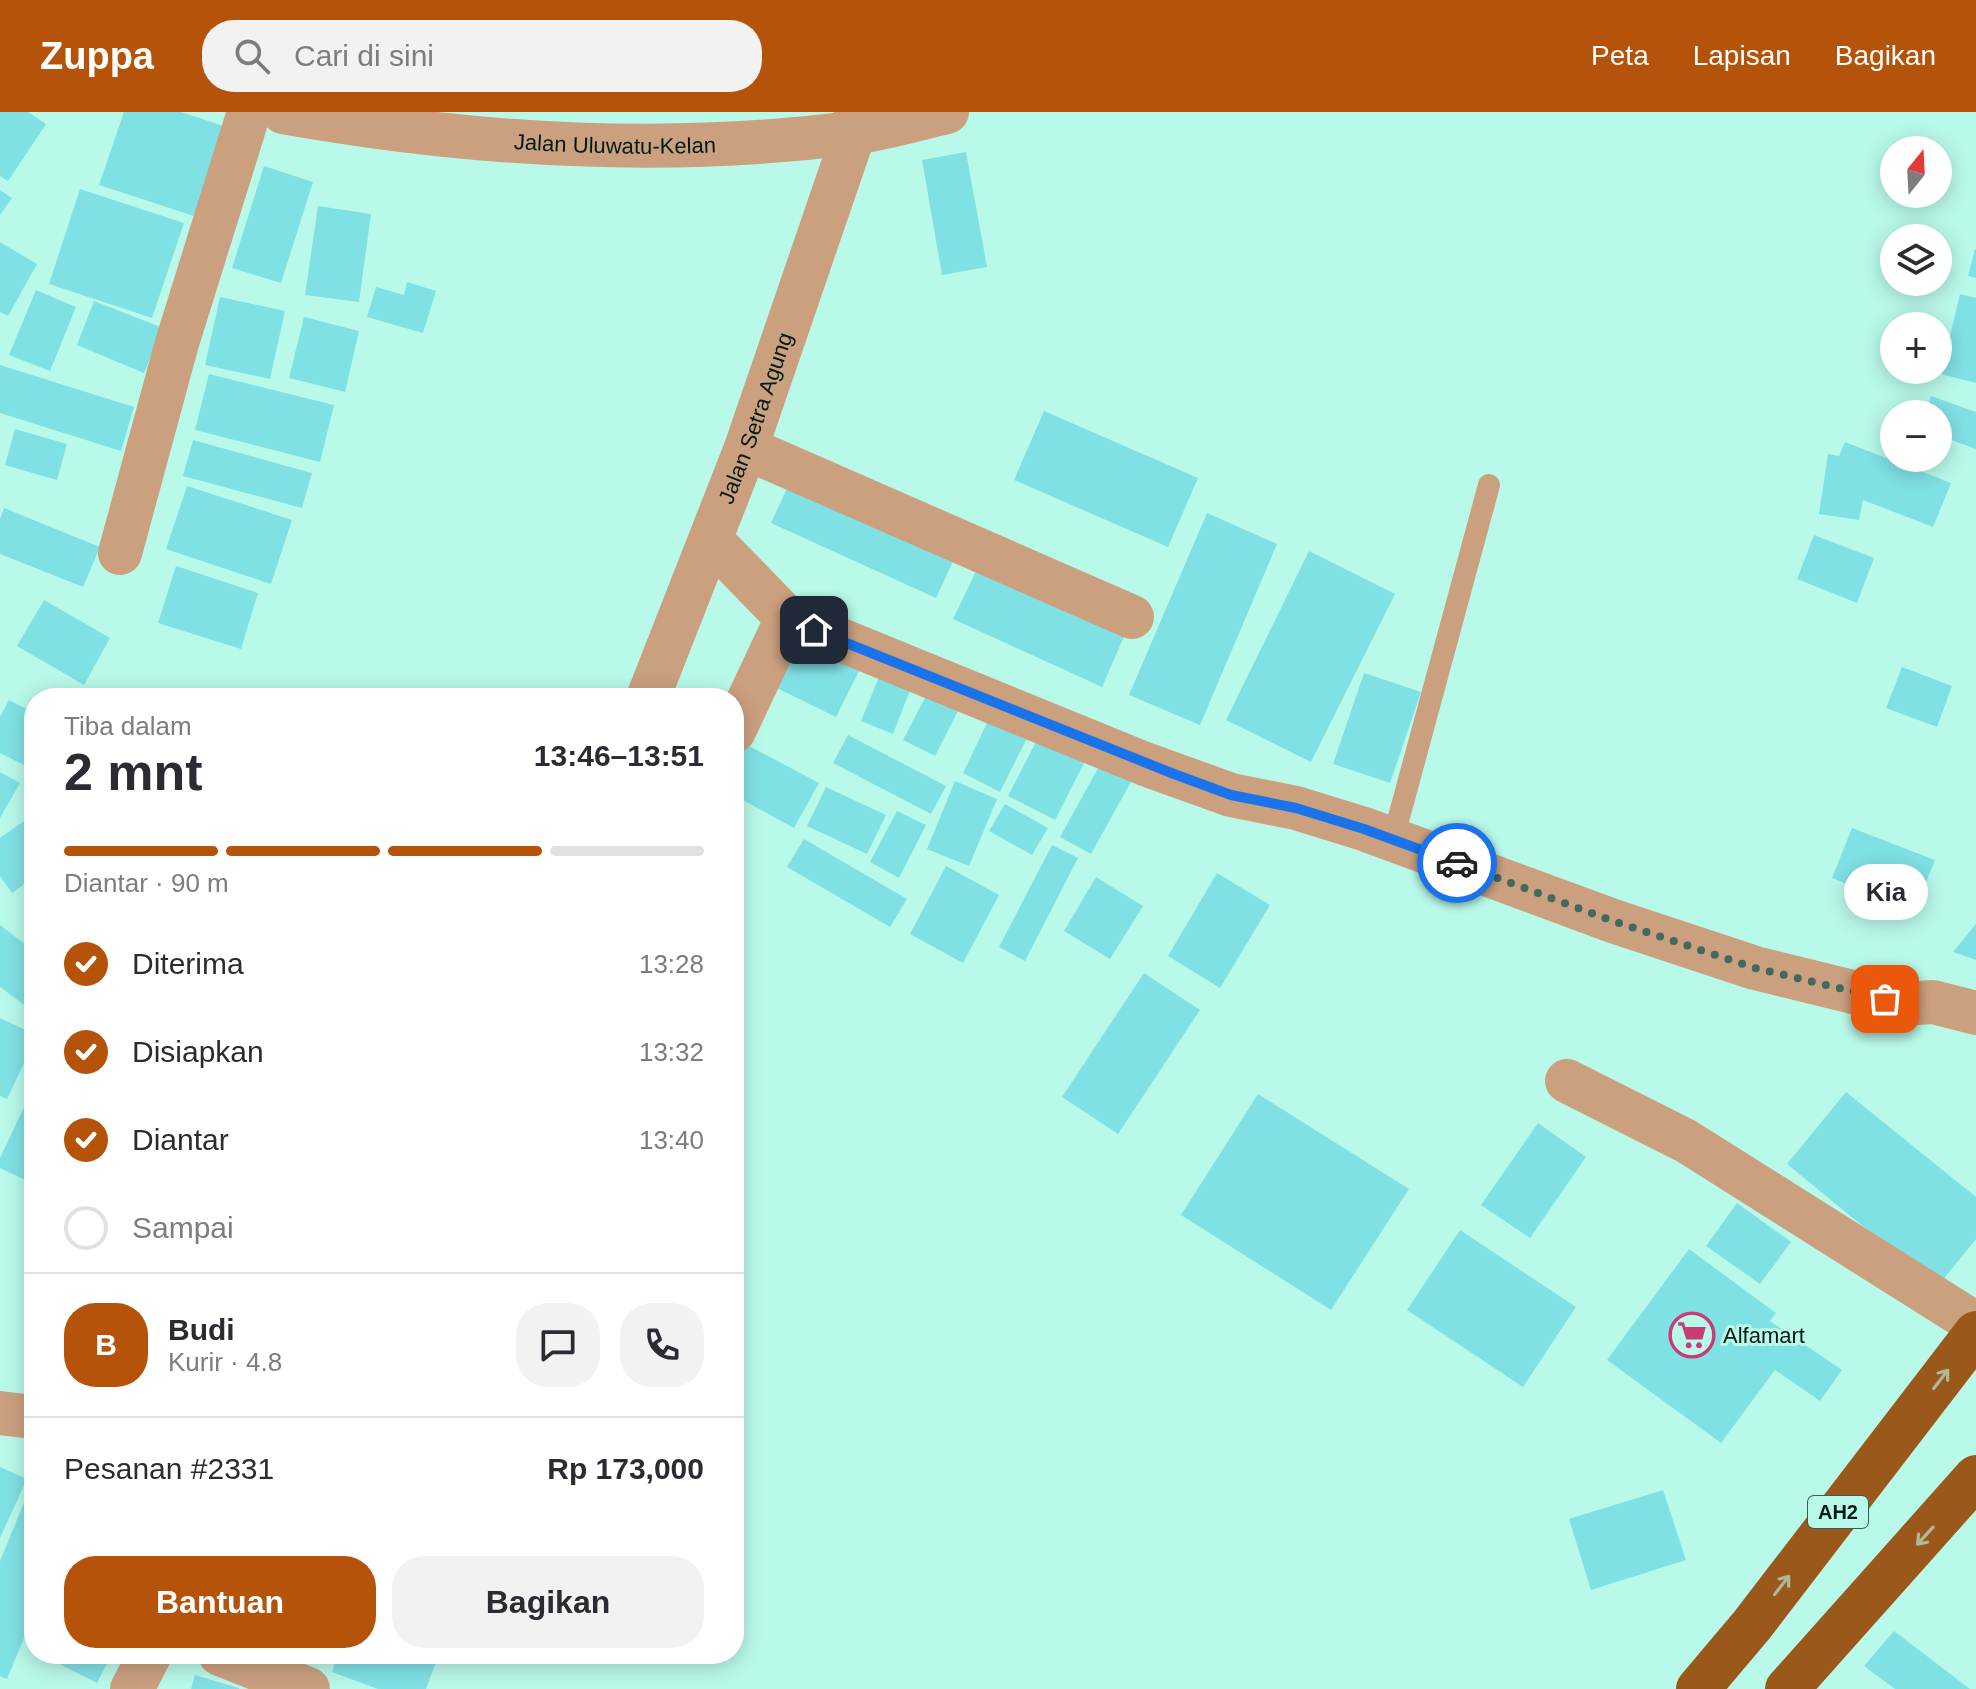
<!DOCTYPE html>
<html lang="id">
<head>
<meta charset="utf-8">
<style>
  :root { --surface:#fff; --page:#f2f2f3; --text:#2b2b33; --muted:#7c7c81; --line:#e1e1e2; --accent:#b45309 }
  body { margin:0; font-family:Helvetica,sans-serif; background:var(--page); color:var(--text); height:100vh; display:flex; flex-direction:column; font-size:30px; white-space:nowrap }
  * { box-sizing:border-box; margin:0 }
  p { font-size:26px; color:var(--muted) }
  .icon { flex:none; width:44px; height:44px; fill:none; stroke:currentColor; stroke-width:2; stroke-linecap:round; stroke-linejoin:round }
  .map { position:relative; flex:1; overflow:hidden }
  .panel { position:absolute; left:24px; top:576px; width:720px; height:976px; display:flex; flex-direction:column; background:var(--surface); border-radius:32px; box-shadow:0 4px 20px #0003 }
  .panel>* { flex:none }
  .needle { width:52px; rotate:18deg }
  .fabs { position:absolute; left:1880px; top:24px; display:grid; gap:16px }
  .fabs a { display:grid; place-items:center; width:72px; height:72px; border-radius:50%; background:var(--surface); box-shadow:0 4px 20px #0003; font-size:40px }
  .pin { position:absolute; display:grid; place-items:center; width:68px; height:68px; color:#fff; margin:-34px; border-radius:16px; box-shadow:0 4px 12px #0006 }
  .courier { position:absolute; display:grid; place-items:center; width:80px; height:80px; margin:-40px; border:6px solid #1a73e8; border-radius:50%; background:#fff; color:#222; box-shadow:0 2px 10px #0007 }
  .bubble { position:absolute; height:56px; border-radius:28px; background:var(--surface); box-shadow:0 4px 20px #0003; font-size:26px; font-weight:600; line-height:56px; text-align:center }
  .head em { font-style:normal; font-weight:600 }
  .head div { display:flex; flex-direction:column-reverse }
  .head { display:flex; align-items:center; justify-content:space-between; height:136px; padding:0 40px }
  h1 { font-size:52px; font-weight:600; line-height:60px }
  .bar { display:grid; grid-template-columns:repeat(4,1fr); gap:12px 8px; align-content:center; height:96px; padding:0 40px }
  .bar i { height:10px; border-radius:6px; background:var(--line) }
  .bar .active { background:var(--accent) }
  .bar p { grid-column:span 4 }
  .line { display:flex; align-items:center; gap:20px; padding:0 40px; border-top:2px solid var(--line) }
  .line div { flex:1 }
  .round { display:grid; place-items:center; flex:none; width:84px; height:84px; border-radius:32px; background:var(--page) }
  ol { padding:0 40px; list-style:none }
  li { display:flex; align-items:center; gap:24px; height:88px }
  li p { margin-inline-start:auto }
  li .icon { padding:8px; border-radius:50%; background:var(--accent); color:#fff; stroke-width:4 }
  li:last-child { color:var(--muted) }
  li i { width:44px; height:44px; border:4px solid var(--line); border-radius:50% }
  .button { display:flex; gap:16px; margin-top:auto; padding:16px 40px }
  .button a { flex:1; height:92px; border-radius:32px; background:var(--accent); color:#fff; font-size:32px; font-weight:600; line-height:92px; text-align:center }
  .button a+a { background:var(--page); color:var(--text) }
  header { display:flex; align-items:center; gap:48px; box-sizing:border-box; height:112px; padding:0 40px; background:var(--accent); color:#fff }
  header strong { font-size:38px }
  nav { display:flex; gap:44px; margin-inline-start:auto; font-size:28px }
  .search { width:560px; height:72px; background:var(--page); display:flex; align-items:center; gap:20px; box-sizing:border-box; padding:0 28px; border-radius:32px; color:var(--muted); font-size:30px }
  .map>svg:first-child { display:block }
</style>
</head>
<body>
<header>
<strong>Zuppa</strong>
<div class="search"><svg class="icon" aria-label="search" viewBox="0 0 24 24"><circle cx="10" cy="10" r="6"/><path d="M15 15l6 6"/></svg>Cari di sini</div>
<nav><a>Peta</a><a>Lapisan</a><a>Bagikan</a></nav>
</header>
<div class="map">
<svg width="1976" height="1577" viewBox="0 0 1976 1577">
  <rect width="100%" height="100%" fill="#b9f9ea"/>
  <g fill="#80e1e5">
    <path d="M0,0H28L46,12L8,69L0,64Z"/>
    <path d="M124,0H181L230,16L200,106L99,73Z"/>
    <path d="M966,40L987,155L942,163L922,48Z"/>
    <path d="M264,54L313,70L281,171L232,156Z"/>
    <path d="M80,77L184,111L152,206L49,172Z"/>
    <path d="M0,78L12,86L0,103Z"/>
    <path d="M318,94L371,102L359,190L305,183Z"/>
    <path d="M0,130L37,152L8,204L0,200Z"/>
    <path d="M1975,137H1976V166L1968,164Z"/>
    <path d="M407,170L436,179L423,221L367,205L376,175L404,183Z"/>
    <path d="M36,178L76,195L50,259L9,243Z"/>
    <path d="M1960,182L1976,186V271L1941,262Z"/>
    <path d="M220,185L285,199L270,267L205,253Z"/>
    <path d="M94,189L163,216L144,261L77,233Z"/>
    <path d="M304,205L359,219L345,280L289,266Z"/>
    <path d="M0,253L134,295L121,339L0,301Z"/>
    <path d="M209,262L334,293L320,350L195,318Z"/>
    <path d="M1931,284L1976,300V337L1938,323V302H1925Z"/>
    <path d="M1044,299L1198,366L1168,435L1014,368Z"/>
    <path d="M15,317L67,332L57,368L5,353Z"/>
    <path d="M193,328L312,361L302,396L183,364Z"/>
    <path d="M1845,330L1951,371L1933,415L1863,388L1859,408L1819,402L1828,342L1839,344Z"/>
    <path d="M791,368L956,443L936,486L771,411Z"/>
    <path d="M187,374L292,408L271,472L166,437Z"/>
    <path d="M4,396L100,435L83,475L0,442V407Z"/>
    <path d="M1207,401L1277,432L1200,613L1129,583Z"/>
    <path d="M1814,423L1874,446L1857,491L1797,467Z"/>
    <path d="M1309,439L1395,482L1311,650L1226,608Z"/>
    <path d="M979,453L1126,520L1102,575L953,507Z"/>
    <path d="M176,454L258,481L241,537L158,511Z"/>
    <path d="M44,488L110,526L84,573L17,534Z"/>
    <path d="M802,519L864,549L836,605L775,575Z"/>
    <path d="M1902,555L1952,574L1937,615L1886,596Z"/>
    <path d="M881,560L912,573L893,622L861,609Z"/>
    <path d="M1364,561L1421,580L1390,671L1333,652Z"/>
    <path d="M930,576L962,591L935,644L903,628Z"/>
    <path d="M9,588L34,601V658L0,641V605Z"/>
    <path d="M989,607L1027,626L1000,680L963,661Z"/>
    <path d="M848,623L946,674L931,702L833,651Z"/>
    <path d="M734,626L819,671L794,716L734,683Z"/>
    <path d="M1037,628L1084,651L1055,708L1008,684Z"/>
    <path d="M1101,651L1132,668L1091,742L1060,725Z"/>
    <path d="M0,660L20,671L0,706Z"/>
    <path d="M955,669L997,687L969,754L927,737Z"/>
    <path d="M826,675L886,703L867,742L807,714Z"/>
    <path d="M1005,692L1048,716L1032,743L989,719Z"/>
    <path d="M897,699L926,713L899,766L870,750Z"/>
    <path d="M34,702V765L12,781L0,764V726Z"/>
    <path d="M1852,716L1935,748L1915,798L1832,766Z"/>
    <path d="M804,727L907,787L890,815L787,755Z"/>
    <path d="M1052,733L1078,746L1025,849L999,835Z"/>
    <path d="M946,754L999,783L963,851L910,822Z"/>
    <path d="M1217,761L1270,793L1220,876L1168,844Z"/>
    <path d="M1096,765L1143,794L1110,847L1064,819Z"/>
    <path d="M1976,812V848L1953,840Z"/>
    <path d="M0,813L34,839V900L0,875Z"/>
    <path d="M1144,861L1200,898L1118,1022L1062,985Z"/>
    <path d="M0,906L34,922V930L7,987L0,984Z"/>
    <path d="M34,974V1072L0,1056V1046Z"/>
    <path d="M1846,980L1976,1085V1127L1937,1175L1787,1052Z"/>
    <path d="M1258,982L1409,1077L1331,1198L1181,1103Z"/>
    <path d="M1538,1011L1586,1045L1530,1126L1481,1093Z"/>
    <path d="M1737,1091L1791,1130L1760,1172L1706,1134Z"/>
    <path d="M1460,1118L1576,1195L1523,1275L1407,1198Z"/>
    <path d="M1689,1137L1776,1201L1770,1209L1842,1258L1820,1289L1775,1258L1721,1331L1607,1248Z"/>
    <path d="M0,1355L27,1367L0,1426Z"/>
    <path d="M1663,1378L1686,1448L1591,1478L1569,1407Z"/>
    <path d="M28,1381L34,1383V1502L7,1567L0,1564V1449Z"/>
    <path d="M1894,1519L1970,1577H1895L1864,1554Z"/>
    <path d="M40,1542H112L97,1571Z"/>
    <path d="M338,1542H439L426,1577H378L332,1560Z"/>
    <path d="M195,1563L239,1576V1577H191Z"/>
  </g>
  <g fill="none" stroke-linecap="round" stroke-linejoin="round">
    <path stroke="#cba07f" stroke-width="22" d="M1393,727L1489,373"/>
    <g stroke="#cba07f" stroke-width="44">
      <path d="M746,336L1132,505"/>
      <path d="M711,428L787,506L1145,652L1231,683L1296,696L1364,717L1613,809L1755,856L1902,892L1933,890L1976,901"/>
      <path d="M120,441L177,231L249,0"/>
      <path id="s1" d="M648,586L746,336L854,21L856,0"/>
      <path d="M734,619L787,506"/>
      <path d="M1567,969L1686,1029L1976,1212"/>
      <path d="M0,1301L34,1305"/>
      <path d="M220,1542L308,1577"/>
      <path d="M132,1577L150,1542"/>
    </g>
    <path stroke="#cba07f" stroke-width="44" id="s2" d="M283,0C469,33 664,45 852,21C884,17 916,7 947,0"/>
    <g stroke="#9a591a" stroke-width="44">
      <path d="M1698,1577L1752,1513L1976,1221"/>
      <path d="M1787,1577L1976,1365"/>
    </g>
  </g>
  <defs><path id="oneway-shaft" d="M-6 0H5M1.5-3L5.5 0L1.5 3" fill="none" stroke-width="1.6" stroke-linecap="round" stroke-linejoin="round" transform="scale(2)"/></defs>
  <g stroke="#adb997">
    <use href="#oneway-shaft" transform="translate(1941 1267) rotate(-52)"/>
    <use href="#oneway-shaft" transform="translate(1925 1424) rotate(132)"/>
    <use href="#oneway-shaft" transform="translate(1782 1473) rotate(-52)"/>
  </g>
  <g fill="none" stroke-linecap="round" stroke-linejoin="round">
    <path stroke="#426860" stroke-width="8" stroke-dasharray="0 14.4" d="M1457,751L1613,809L1755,856L1885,887"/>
    <path stroke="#1a73e8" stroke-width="10" d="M814,518L1174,662L1231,683L1296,696L1364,717L1457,751"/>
  </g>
  <defs>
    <g id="supermarket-ring" transform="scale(2.3)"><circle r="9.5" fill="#b9f9ea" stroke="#c73e77" stroke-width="1.5"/><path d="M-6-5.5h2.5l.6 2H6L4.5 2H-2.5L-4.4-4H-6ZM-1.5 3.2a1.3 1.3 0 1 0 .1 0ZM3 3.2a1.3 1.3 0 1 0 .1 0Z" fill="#c73e77"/></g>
  </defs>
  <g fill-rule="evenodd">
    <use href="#supermarket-ring" x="1692" y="1223"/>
  </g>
  <g text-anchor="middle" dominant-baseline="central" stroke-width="6" stroke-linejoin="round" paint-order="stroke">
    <rect fill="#b9f9ea" stroke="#395d56" stroke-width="2" x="1808" y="1384" width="60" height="32" rx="6"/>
    <g font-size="20" font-weight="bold" fill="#021a16">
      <text x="1838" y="1400">AH2</text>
    </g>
    <g font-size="22" fill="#021a16" stroke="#b9f9ea">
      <text stroke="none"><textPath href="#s2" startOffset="334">Jalan Uluwatu-Kelan</textPath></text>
      <text stroke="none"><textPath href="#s1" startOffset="300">Jalan Setra Agung</textPath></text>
    </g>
    <g font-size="22" fill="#021a16" stroke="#b9f9ea" text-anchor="start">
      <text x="1723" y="1223">Alfamart</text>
    </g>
  </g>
</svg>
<div class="fabs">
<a><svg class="needle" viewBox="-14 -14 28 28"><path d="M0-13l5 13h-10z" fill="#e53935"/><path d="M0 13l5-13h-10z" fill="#7c7c81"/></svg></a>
<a><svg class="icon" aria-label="layers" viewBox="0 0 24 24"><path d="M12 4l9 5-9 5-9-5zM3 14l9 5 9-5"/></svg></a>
<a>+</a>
<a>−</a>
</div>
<div class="pin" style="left:1885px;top:887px;background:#ea580c"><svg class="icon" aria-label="bag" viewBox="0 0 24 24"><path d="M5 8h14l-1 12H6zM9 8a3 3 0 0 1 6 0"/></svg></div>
<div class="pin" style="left:814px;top:518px;background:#1f2937"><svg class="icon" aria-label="home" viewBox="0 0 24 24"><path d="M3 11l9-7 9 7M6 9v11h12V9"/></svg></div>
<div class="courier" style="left:1457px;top:751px"><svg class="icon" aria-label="car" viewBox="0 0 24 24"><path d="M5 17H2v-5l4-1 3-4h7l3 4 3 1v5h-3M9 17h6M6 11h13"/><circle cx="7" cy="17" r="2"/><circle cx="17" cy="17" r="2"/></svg></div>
<div class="bubble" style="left:1844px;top:752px;width:84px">Kia</div>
<section class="panel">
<div class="head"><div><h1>2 mnt</h1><p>Tiba dalam</p></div><em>13:46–13:51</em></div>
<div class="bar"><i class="active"></i><i class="active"></i><i class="active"></i><i></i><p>Diantar · 90 m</p></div>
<ol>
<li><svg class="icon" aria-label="check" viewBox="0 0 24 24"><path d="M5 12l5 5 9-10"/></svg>Diterima<p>13:28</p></li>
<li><svg class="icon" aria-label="check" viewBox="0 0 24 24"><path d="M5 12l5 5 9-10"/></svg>Disiapkan<p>13:32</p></li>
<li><svg class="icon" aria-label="check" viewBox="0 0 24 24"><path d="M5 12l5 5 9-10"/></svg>Diantar<p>13:40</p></li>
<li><i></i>Sampai</li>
</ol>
<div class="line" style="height:144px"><b class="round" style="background:var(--accent);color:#fff">B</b><div><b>Budi</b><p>Kurir · 4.8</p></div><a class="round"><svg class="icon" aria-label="chat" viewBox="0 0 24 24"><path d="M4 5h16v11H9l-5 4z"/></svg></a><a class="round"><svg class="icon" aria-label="phone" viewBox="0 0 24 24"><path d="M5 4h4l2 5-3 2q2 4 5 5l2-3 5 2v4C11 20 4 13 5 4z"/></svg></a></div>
<div class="line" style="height:104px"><div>Pesanan #2331</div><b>Rp 173,000</b></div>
<div class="button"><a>Bantuan</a><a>Bagikan</a></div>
</section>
</div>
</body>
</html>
